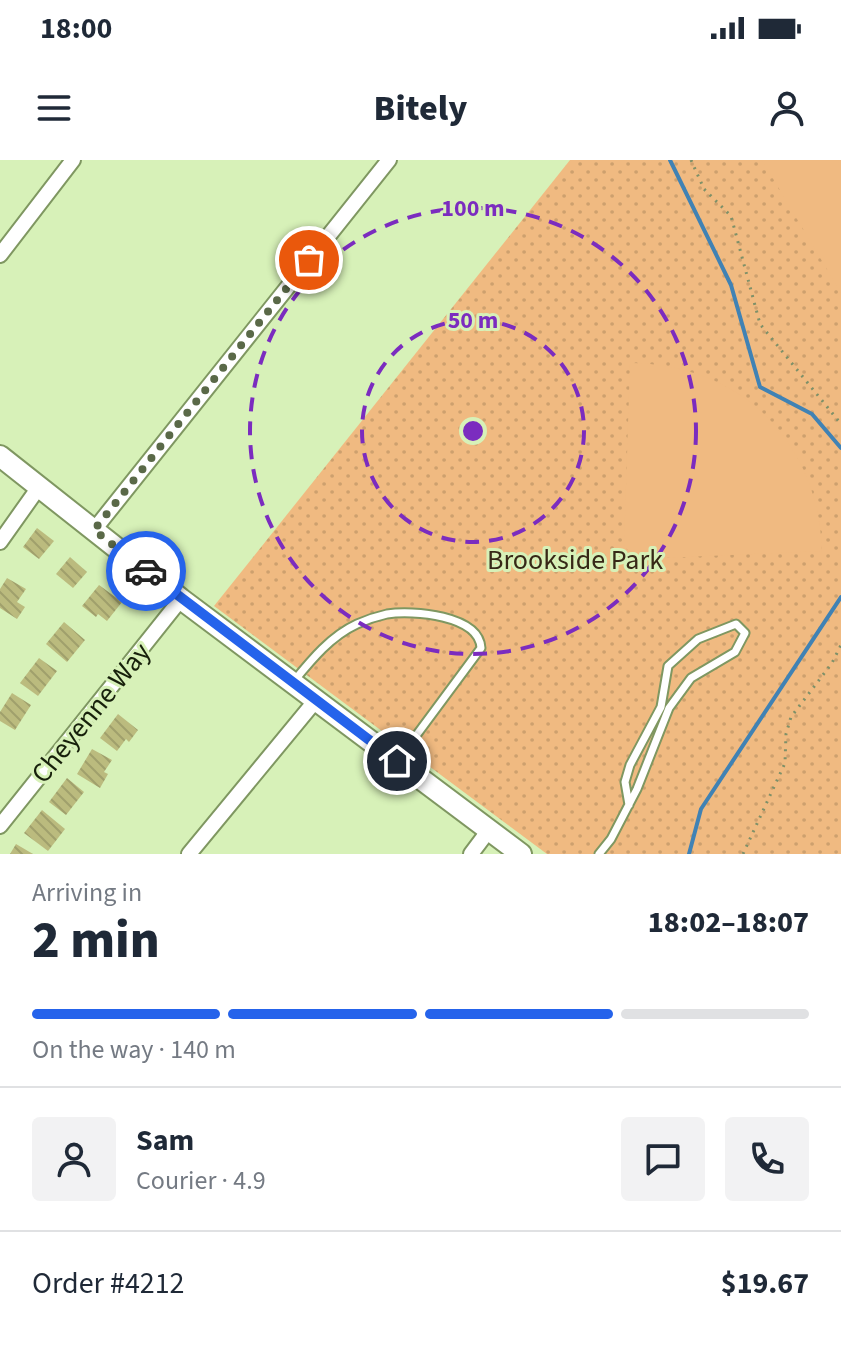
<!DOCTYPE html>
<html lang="en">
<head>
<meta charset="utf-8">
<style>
  :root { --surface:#fff; --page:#f2f2f3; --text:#1f2937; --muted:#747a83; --line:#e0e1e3; --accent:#2563eb }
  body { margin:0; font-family:"Source Sans 3",sans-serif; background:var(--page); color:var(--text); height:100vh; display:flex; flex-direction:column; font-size:30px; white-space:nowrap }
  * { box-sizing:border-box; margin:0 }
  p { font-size:26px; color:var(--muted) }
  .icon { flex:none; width:44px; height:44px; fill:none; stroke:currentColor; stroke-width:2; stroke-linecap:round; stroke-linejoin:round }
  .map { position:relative; height:694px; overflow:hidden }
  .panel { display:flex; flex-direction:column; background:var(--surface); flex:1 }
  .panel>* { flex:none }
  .pin { position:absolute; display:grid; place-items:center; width:68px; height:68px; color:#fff; margin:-34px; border:4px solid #fff; border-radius:50%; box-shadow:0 2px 8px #0007 }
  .courier { position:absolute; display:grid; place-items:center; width:80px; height:80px; margin:-40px; border:6px solid #2563eb; border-radius:50%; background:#fff; color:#222; box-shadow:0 2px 10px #0007 }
  .head em { font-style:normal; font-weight:800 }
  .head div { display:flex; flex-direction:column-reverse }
  .head { display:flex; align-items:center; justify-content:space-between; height:136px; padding:0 32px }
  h1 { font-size:52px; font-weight:800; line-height:60px }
  .bar { display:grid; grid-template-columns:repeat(4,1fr); gap:12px 8px; align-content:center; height:96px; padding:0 32px }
  .bar i { height:10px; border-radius:6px; background:var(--line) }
  .bar .on { background:var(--accent) }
  .bar p { grid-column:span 4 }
  .line { display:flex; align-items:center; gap:20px; padding:0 32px; border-top:2px solid var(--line) }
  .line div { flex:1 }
  .round { display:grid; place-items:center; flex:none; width:84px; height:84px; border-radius:8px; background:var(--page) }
  .status { display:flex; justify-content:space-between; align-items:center; height:56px; padding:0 40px; background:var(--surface); direction:ltr }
  .status svg { height:22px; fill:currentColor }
  header { display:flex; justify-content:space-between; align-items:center; height:104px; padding:0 32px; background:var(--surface); font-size:36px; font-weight:800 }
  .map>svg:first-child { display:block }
</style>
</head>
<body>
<div class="status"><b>18:00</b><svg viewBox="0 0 49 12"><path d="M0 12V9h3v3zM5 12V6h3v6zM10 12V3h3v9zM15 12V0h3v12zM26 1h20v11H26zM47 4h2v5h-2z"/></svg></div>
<header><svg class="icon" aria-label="menu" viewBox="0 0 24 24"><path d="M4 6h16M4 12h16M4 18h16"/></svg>Bitely<svg class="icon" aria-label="person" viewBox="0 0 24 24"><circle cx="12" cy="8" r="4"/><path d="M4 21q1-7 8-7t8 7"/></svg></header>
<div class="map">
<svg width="841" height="694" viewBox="0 0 841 694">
  <defs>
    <pattern id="park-dots" width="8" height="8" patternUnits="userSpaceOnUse" patternTransform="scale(2)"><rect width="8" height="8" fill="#f0ba81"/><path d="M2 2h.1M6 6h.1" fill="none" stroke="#cda06e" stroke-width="1.8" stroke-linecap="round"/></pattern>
    <pattern id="building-back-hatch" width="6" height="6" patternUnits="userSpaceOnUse" patternTransform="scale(2)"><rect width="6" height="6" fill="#bbbb7e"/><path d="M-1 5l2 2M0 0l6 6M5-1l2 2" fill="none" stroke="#a0a06c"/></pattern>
  </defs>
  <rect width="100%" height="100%" fill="#d7f1b8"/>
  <path fill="url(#park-dots)" d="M570,0H841V694H547L214,446Z"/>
  <g fill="#f0ba81">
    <path d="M762,0H841V133Z"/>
    <path d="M630,203C741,204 818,281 822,391L640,399L624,387Z"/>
  </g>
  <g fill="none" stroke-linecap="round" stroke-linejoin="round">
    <g stroke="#4082b4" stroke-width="4">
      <path d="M670,0L731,125L760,227L812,254L841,288"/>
      <path d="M689,694L701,649L841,437"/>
    </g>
  </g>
  <g fill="url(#building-back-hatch)">
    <path d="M37,368L54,381L39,399L23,387Z"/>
    <path d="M70,397L87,412L73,428L56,414Z"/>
    <path d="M7,418L26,429L17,442L25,447L17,459L0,448V429Z"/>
    <path d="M99,425L122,442L107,461L98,454L96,457L82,446Z"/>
    <path d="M64,462L85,480L67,502L46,484Z"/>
    <path d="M39,498L57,511L38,536L20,523Z"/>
    <path d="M12,533L31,545L15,570L0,561V552Z"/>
    <path d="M118,554L138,570L129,582L126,579L117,591L100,578Z"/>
    <path d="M92,589L112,600L104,612L108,614L100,628L77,614Z"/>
    <path d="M67,618L84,632L66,655L49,642Z"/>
    <path d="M42,650L65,669L48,691L24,673Z"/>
    <path d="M16,684L33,694H10Z"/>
  </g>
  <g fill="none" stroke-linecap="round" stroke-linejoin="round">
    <g stroke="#7f9761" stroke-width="11">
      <g id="lane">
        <path d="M294,521C312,499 331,476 357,464C366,460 378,456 387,454C413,450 479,455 481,488L398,600"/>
        <path d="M599,694L611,679L637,629L669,548L691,518L735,492L745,473L736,464L698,479L668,506L661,547L630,605L625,622L629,645"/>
      </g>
    </g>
    <g stroke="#7f9761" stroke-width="18">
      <g id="street">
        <path d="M0,95L73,0"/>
        <path d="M94,370L389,0"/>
        <path d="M0,382L39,327"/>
        <path d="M0,666L181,439"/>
        <path d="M189,694L316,540"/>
        <path d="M471,694L489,670"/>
      </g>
    </g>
    <g stroke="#7f9761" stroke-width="24">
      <path id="secondary" d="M0,296L181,439L521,694"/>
    </g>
    <g stroke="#7e9068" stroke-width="3" stroke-dasharray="2 6" stroke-linecap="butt">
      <path d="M691,0L704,29L731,56L760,164L841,264"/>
      <path d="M743,694L785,603L786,574L791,557L832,503L841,485"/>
    </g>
    <use href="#lane" stroke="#fff" stroke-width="7"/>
    <use href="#street" stroke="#fff" stroke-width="14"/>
    <use href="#secondary" stroke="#fff" stroke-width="20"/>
  </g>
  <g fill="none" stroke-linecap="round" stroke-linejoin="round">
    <path stroke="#5a6948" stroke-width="8" stroke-dasharray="0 14.4" d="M146,411L94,370L309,100"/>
    <path stroke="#2563eb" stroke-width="10" d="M146,411L397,601"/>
  </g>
  <g fill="none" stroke="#7b2cbf" stroke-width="4" stroke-dasharray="14 10">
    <circle cx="473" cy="271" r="111"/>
    <circle cx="473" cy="271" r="223"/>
  </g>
  <g text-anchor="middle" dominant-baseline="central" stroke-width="6" stroke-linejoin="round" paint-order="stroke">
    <g font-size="28" fill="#372817" stroke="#d7f1b8">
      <text x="575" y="400">Brookside Park</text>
    </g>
    <g font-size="28" fill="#17200b" stroke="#d7f1b8">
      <text transform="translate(91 553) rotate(-51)">Cheyenne Way</text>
    </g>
  </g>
  <circle cx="473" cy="271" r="12" fill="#7b2cbf" stroke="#d7f1b8" stroke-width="4"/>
  <g font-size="24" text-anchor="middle" font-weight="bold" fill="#7b2cbf" stroke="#d7f1b8" stroke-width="6" stroke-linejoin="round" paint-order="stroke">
    <text x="473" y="56">100 m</text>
    <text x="473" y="168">50 m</text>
  </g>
</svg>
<div class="pin" style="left:309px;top:100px;background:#ea580c"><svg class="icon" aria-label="bag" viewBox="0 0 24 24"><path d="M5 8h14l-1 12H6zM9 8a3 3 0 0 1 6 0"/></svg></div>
<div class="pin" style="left:397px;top:601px;background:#1f2937"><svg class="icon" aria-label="home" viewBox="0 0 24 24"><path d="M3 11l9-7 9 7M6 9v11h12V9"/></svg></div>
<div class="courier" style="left:146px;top:411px"><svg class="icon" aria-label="car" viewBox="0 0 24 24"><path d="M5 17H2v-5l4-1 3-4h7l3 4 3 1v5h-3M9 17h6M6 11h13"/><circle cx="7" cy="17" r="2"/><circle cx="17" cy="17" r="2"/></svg></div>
</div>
<section class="panel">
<div class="head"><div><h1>2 min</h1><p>Arriving in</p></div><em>18:02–18:07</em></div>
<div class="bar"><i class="on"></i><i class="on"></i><i class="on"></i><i></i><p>On the way · 140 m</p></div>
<div class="line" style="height:144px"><a class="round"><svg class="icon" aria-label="person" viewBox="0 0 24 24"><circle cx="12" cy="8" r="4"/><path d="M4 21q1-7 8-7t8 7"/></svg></a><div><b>Sam</b><p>Courier · 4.9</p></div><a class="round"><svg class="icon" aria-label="chat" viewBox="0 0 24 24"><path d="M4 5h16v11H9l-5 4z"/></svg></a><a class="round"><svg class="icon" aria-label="phone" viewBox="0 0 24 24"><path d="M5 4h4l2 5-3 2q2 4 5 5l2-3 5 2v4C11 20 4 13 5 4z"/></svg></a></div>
<div class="line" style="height:104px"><div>Order #4212</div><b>$19.67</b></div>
</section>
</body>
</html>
